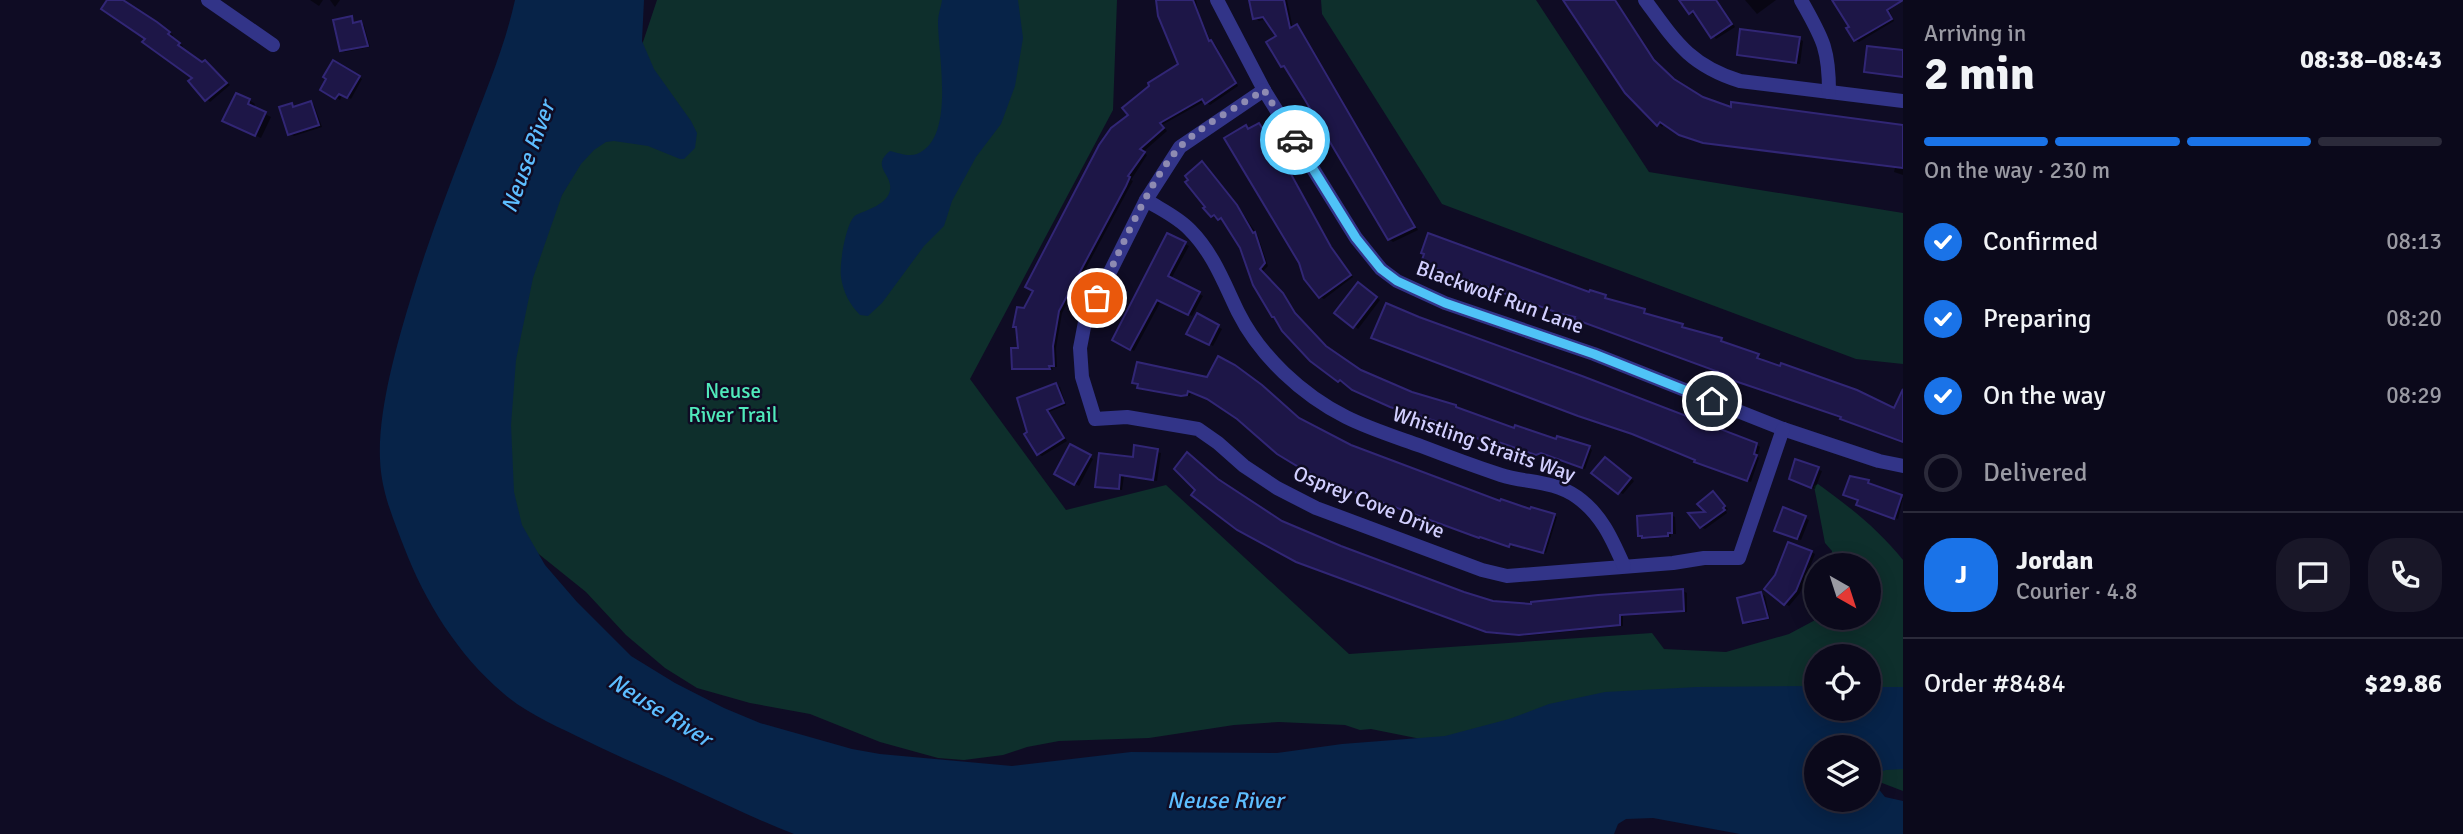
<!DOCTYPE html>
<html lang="en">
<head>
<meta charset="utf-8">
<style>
  :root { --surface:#0b091b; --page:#191728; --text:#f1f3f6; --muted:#9a9aa3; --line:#2b2a3a; --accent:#1a73e8 }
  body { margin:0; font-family:Signika,sans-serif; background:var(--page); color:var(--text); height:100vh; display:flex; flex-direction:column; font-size:26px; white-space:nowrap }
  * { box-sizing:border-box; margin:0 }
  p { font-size:23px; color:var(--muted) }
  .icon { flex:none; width:38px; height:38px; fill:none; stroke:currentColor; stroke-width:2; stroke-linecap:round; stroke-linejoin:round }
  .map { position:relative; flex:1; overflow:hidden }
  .panel { display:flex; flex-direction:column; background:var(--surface); width:560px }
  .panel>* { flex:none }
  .needle { width:46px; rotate:141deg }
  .fabs { position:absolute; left:1804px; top:553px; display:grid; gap:14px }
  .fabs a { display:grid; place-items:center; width:77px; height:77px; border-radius:50%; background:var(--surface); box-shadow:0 4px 18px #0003,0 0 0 2px var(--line); font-size:35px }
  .pin { position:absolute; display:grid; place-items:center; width:60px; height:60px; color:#fff; margin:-30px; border:4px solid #fff; border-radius:50%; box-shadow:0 2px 7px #0007 }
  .courier { position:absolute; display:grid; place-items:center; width:70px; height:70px; margin:-35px; border:5px solid #4fc3f7; border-radius:50%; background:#fff; color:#222; box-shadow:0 2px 9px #0007 }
  .head em { font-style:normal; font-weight:700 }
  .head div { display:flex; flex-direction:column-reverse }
  .head { display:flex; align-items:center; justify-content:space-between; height:119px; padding:0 21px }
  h1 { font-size:46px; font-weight:700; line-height:52px }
  .bar { display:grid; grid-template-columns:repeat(4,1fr); gap:10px 7px; align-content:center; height:84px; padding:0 21px }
  .bar i { height:9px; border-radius:5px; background:var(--line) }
  .bar .on { background:var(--accent) }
  .bar p { grid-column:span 4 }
  .line { display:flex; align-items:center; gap:18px; padding:0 21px; border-top:2px solid var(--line) }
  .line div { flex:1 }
  .round { display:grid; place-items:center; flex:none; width:74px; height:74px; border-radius:28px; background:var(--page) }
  ol { padding:0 21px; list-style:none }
  li { display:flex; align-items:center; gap:21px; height:77px }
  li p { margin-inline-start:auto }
  li .icon { padding:7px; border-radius:50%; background:var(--accent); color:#fff; stroke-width:4 }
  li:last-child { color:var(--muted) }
  li i { width:38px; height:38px; border:4px solid var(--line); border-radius:50% }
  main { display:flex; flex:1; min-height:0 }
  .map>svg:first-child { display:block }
</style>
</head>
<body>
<main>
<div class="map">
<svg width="1903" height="834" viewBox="0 0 1903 834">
  <rect width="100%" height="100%" fill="#0f0c24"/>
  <g fill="#0e2f2c" fill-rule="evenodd">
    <path d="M657,0H1117L1113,110L970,379L1066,510L1166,485L1349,654L1652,633L1664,649L1726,652L1789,634L1819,618H1869V565H1831L1832,551L1825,543L1814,486L1818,484C1850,507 1878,529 1903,560V791L1869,778V747L1421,739L1371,729L1360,730L1345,725L1279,722L1234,725L1149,738L1059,741L1027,747L1003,755L964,760L938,758L880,742L810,714L750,703L697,688L665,668L626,635L586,592L535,551L529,545L479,412L524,260L633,72ZM1816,656H1869V709H1816Z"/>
    <path d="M1321,0H1536L1649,172L1903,213V364L1856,359L1442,204L1322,14Z"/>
  </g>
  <g fill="#072348">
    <path d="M515,0H644L642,41L654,69L691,121L697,133L695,148L684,159H680L648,146L614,141L606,142L594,150L581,164L562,195L533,278L516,360L511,425L514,492L522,525L545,565L577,602L631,656L675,683L724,708L760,723L852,749L880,754L1012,766L1131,752L1277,753L1342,744L1445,736L1509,719L1549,704L1605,692L1697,687L1816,686V709H1869V687H1903V769L1886,770L1869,775V747H1816V800H1869V777L1885,797L1903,801V834H1740L1653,818L1626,819L1618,824L1614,834H794C758,820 725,804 690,788C656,772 621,758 587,741C559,727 527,714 503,693C458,655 425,602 404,547C393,518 381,491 380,459C378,411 396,347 410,301C426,247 446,195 466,143C484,95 504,50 515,0Z"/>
    <path d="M942,0H1018L1023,38L1015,86L1001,124L976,157L952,201L944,226L924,246L882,303L868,316L860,315C850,305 843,292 841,277C839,265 846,221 856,215C867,210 888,204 890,190C893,174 870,167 890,151C898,153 909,157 917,154C956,139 938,54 938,22C938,15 941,7 942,0Z"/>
  </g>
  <g fill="#0007">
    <path d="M110,0H121L173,35L171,38L183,46L181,48L203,64L205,62L209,64L230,85L210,102L207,99L195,78L147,38Z"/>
    <path d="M310,0H323L319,6Z"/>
    <path d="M330,0H340L335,7Z"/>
    <path d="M1158,0H1196L1198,11L1211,42L1215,44L1238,86L1210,105L1205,101L1162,125L1167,131L1143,152L1147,155L1131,180L1133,181L1129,188L1062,313L1056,348L1057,367H1052L1053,370H1017L1013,368L1020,350L1025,310L1130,115L1181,65Z"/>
    <path d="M1251,0H1287L1293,29L1297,26L1301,29L1418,230L1393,242L1389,239L1279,37L1266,19L1259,21L1255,18Z"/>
    <path d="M1564,0H1616L1658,64L1678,83L1703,99L1732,109L1903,125V175L1894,172L1895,168L1708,144L1685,136L1665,123L1662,127L1626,92Z"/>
    <path d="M1681,0H1711L1722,7L1735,27L1716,39L1696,13L1694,15L1690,12Z"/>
    <path d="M1745,0H1776L1757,14Z"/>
    <path d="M1835,0H1885L1894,21L1859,42L1855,40L1851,28Z"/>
    <path d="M352,18L356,24L364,25L370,47L345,52L341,50Z"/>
    <path d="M1799,39L1803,41L1800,64L1739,54Z"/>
    <path d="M333,63L362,79L351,99L343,94L340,100L322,89Z"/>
    <path d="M249,100L255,104L253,108L271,117L261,138L231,124Z"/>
    <path d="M311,103L314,105L322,127L294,136L290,134L292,105L295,107Z"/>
    <path d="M1259,125L1262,127L1289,169L1334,251L1353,277L1324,299L1320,297L1246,127L1250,129Z"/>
    <path d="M1202,163L1240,209L1258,236L1268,266L1262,272L1286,297L1298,317L1330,350L1362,373L1412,394L1456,407L1515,430L1589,448L1592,450L1585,469L1545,454L1541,456L1505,443L1501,444L1499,446L1344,381L1342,383L1339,381L1223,221L1217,216L1215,218L1212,216Z"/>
    <path d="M1168,235L1189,246L1171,279L1203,296L1192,316L1161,301L1134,351L1114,340Z"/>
    <path d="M1429,265L1604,307L1607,298L1644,311L1649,316L1683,325L1687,330L1721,340L1726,342V345L1758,356L1763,359L1762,361L1895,410L1903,409V442L1576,318Z"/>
    <path d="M1362,287L1380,300L1358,329L1337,313Z"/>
    <path d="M1198,316L1222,329L1213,346L1188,333Z"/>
    <path d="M1377,340L1757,445L1760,447L1757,457L1759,458L1751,482L1700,463L1697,459L1637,435L1613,428Z"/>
    <path d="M1139,364L1302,421L1350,447L1501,503L1554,515L1557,517L1546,553L1513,544L1512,547L1483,537L1482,538L1345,488L1210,399L1191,391L1190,396H1186L1134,382Z"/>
    <path d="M1056,385L1060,387L1066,405L1049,412L1067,441L1042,456L1038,454L1027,434Z"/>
    <path d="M1071,446L1093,459L1079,486L1056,473Z"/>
    <path d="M1136,447L1161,453L1157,481L1124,476L1122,490L1097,486L1135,459Z"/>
    <path d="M1609,461L1634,481L1623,494L1619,492Z"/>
    <path d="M1796,462L1822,471L1815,489L1795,480Z"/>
    <path d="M1851,478L1869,482L1872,484V486L1903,498L1898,519L1862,506Z"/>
    <path d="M1222,483L1283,524L1340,548L1493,602L1533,606L1683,591L1687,593V612L1623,616V626L1524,636L1491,633L1302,563Z"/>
    <path d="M1713,493L1728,509L1726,511L1727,513L1705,529L1701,527L1708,514Z"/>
    <path d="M1784,509L1809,520L1801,540L1780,532Z"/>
    <path d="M1671,515L1675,517L1676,534H1671V537L1648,539L1639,535Z"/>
    <path d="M1811,552L1815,554L1800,593L1789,606L1785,604Z"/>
    <path d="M1761,594L1765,596L1770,619L1748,624L1745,622Z"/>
  </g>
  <g fill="#1d1647" stroke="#312675" stroke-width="2">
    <path d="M107,0H123L157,22L170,32L168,34L180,43L178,45L202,62L205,60L227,83L205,101L188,81L192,78L142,42L145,39L101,9Z"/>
    <path d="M1156,0H1193L1209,41L1211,40L1236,83L1205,104L1202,99L1160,123L1164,128L1140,149L1145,152L1128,176L1130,177L1126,186L1059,311L1053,346L1054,366H1049L1050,369H1012L1011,348H1018L1016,327H1013L1017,307L1024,308L1033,291L1025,287L1099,145L1111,128L1128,115L1122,108L1149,86L1148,83L1178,64L1158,16Z"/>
    <path d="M1249,0H1284L1290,28L1297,24L1415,227L1388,240L1305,100L1284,66L1281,67L1266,42L1276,36L1263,17L1253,19Z"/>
    <path d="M1563,0H1615L1654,60L1674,79L1703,97L1731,107V102L1903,125V168L1703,143L1679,135L1660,122L1657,126L1625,93Z"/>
    <path d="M1679,0H1716L1732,24L1711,38L1693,11L1689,14Z"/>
    <path d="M1832,0H1903L1887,10L1892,19L1854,41L1846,28L1849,27Z"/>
    <path d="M352,16L353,23L361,21L368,46L340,51L333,20Z"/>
    <path d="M1740,29L1800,37L1796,63L1737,55Z"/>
    <path d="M1867,46L1903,50V77L1864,72Z"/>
    <path d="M333,60L360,76L347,98L339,94L335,99L320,90L326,79L323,77Z"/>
    <path d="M236,93L250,99L248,104L266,112L255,136L222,121Z"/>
    <path d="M311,101L319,125L288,135L279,107L292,103L293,107Z"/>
    <path d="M1259,123L1286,165L1331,247L1351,275L1319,298L1304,279L1299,263L1224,138L1246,125L1248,129Z"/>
    <path d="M1202,161L1237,205L1253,233L1255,232L1265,263L1260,269L1283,293L1295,313L1326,346L1361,370L1412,392L1456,405V407L1514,428L1515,425L1556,439L1557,436L1590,446L1582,468L1541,453L1536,455L1501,443V445L1497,443L1496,446L1435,421L1390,407L1352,390L1340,380L1338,382L1310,361L1282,331L1274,317H1272L1253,285L1240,248L1221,218L1218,220L1214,215L1211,217L1203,208L1205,207L1185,182L1188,180L1185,176Z"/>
    <path d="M1167,233L1186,242L1168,276L1200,292L1188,315L1157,300L1130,350L1112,340Z"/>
    <path d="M1428,233L1589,292L1590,290L1606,295L1605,298L1645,309L1644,313L1683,324L1682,327L1722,338L1721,341L1759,354L1757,358L1780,366L1781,363L1857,390L1894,408L1903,389V442L1840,419L1841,417L1726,378L1727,375L1574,319L1575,317L1561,314L1421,263L1424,254L1421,253Z"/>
    <path d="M1358,282L1377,297L1353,328L1334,313Z"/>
    <path d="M1386,303L1419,317L1582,376L1757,443L1754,454L1757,455L1747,481L1694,462L1695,460L1632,434L1578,416L1371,338Z"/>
    <path d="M1197,313L1219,325L1209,345L1186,334Z"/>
    <path d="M1218,356L1235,365L1262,385L1299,418L1351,445L1500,501L1501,499L1530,509L1531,507L1555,514L1543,553L1510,544L1509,547L1480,537L1479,538L1340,487L1302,469L1277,454L1237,419L1207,399L1188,391L1187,395L1181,396L1137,388L1138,384L1132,383L1137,362L1207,377Z"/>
    <path d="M1056,383L1064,403L1047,410L1064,438L1037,455L1024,434L1027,432L1017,398Z"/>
    <path d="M1070,444L1091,455L1074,485L1054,474Z"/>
    <path d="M1134,445L1158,449L1153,480L1120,475L1119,489L1095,487L1099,453L1133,457Z"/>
    <path d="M1187,452L1218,479L1282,521L1341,546L1464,592L1493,601L1531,604V602L1598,595L1683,589L1684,611L1620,615V625L1519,635L1486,632L1296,562L1237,530L1191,495L1195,490L1174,469Z"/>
    <path d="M1605,457L1631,478L1618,494L1591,473Z"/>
    <path d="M1795,459L1819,467L1811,488L1789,479Z"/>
    <path d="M1850,476L1869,480L1868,483L1902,495L1894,519L1856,505L1858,500L1843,495Z"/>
    <path d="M1713,491L1725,506L1723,508L1725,510L1700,528L1688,513L1705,512L1697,504Z"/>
    <path d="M1783,507L1806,516L1797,539L1774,531Z"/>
    <path d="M1672,513V533H1668V536L1642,538V536H1638L1637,516Z"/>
    <path d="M1788,542L1812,551L1796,591L1784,605L1764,589L1775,575Z"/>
    <path d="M1761,592L1768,618L1743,623L1737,598Z"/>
  </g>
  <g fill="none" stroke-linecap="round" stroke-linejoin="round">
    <g stroke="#323488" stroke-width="14">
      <path d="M208,0L273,45"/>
      <path d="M1217,0L1264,90L1356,238L1381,269L1397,281L1445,303L1594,354L1783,429L1879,461L1903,466"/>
      <path d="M1645,0C1675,41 1689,65 1740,81L1903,101"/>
      <path d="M1801,0C1822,38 1829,47 1829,92"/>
      <path d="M1264,90L1180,147L1146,200L1085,322L1080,348L1082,377L1095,419L1127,417L1198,429L1218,443L1244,466L1277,488L1316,508L1482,570L1507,576L1673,563L1704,558H1739L1783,429"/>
      <path d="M1146,200C1160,209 1178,217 1190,230C1213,253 1224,283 1238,312C1260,356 1302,395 1346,417C1370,429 1396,437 1421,446C1447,456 1474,466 1501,475C1526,483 1553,480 1577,497C1602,515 1612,539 1624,566"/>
    </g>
  </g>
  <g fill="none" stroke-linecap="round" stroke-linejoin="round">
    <path stroke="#8e8bb2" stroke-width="7" stroke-dasharray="0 12.6" d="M1097,298C1119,255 1148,181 1180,147C1200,126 1239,106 1264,90L1295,140"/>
    <path stroke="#4fc3f7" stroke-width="9" d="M1295,140L1356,238L1381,269L1397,281L1445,303L1594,354L1712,401"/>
  </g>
  <g text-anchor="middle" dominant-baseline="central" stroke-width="5" stroke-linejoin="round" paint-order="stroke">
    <g font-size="21" fill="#d2cfff" stroke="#0f0c24">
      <text transform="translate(1500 297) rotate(20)">Blackwolf Run Lane</text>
      <text transform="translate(1484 444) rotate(19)">Whistling Straits Way</text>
      <text transform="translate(1369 502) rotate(22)">Osprey Cove Drive</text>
    </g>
    <g font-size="21" fill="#50eabb" stroke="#0f0c24">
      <text x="733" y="391">Neuse<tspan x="733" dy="24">River Trail</tspan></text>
    </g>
    <g font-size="23" font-style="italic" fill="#5dbdff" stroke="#0f0c24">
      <text transform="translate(528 157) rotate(-70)">Neuse River</text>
      <text transform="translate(660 710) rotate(32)">Neuse River</text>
      <text x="1225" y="800">Neuse River</text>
    </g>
  </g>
</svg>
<div class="fabs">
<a><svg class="needle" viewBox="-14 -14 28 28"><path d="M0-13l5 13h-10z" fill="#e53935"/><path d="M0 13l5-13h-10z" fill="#9a9aa3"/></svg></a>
<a><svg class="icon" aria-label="locate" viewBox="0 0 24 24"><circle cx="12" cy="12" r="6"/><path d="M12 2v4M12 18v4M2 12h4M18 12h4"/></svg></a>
<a><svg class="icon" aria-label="layers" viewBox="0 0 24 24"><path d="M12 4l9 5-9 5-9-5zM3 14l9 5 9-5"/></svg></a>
</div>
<div class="pin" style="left:1097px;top:298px;background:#ea580c"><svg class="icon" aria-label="bag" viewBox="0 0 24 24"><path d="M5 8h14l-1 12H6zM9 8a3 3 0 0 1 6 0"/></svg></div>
<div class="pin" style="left:1712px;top:401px;background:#1f2937"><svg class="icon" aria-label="home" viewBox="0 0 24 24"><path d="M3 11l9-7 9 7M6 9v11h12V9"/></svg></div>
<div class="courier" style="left:1295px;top:140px"><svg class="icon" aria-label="car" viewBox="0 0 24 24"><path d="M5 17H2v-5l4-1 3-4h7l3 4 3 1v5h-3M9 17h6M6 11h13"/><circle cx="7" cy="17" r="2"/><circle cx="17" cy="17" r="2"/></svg></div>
</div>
<section class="panel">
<div class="head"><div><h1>2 min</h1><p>Arriving in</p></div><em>08:38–08:43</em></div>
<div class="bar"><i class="on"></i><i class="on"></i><i class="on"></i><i></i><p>On the way · 230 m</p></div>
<ol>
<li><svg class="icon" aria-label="check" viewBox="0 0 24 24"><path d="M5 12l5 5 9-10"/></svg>Confirmed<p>08:13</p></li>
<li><svg class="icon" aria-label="check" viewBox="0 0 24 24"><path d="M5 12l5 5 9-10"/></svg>Preparing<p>08:20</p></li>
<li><svg class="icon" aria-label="check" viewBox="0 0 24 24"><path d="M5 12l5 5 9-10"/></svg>On the way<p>08:29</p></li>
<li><i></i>Delivered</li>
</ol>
<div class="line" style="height:126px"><b class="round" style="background:var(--accent);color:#fff">J</b><div><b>Jordan</b><p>Courier · 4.8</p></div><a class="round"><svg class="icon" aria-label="chat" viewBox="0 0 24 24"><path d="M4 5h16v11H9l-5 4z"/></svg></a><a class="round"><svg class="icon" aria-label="phone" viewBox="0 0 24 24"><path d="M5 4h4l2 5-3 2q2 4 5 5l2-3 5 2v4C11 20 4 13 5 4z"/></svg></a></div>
<div class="line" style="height:91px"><div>Order #8484</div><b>$29.86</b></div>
</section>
</main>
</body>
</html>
